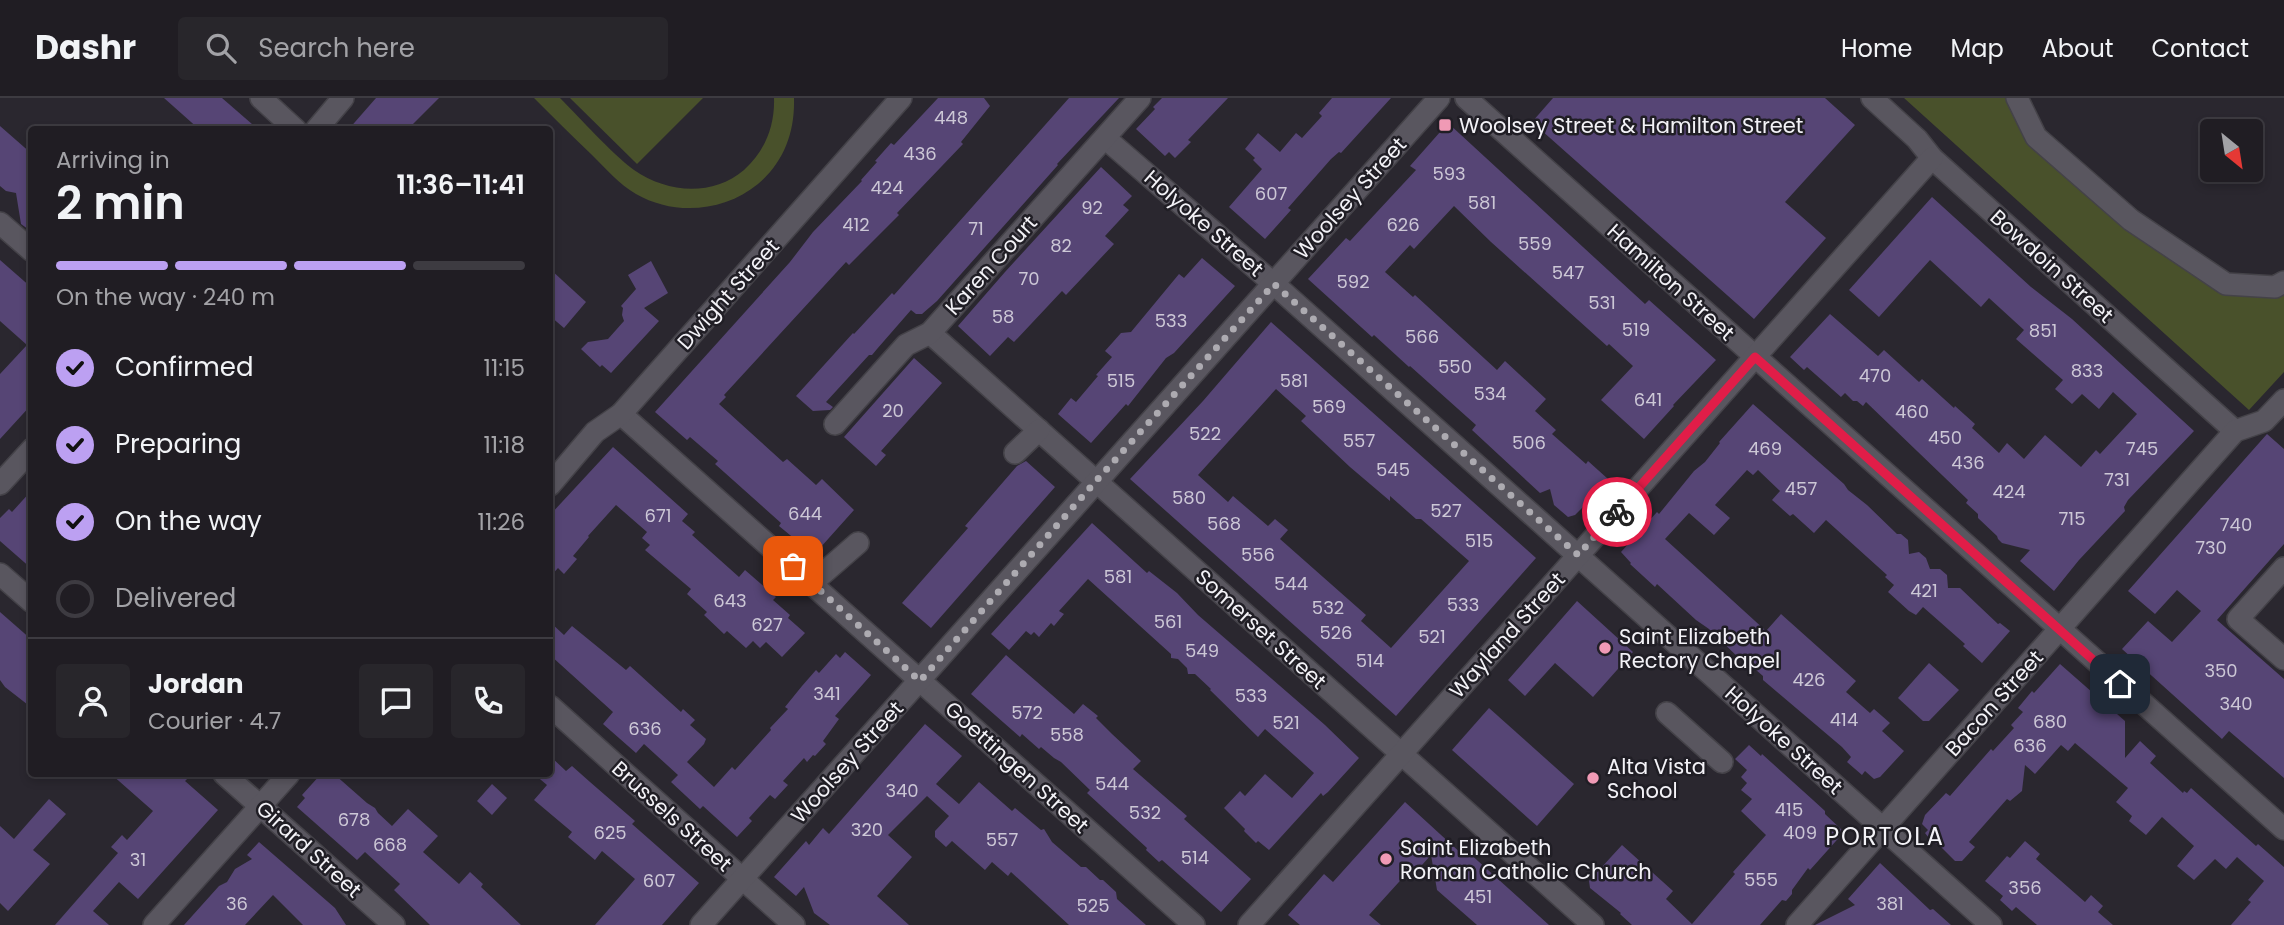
<!DOCTYPE html>
<html lang="en">
<head>
<meta charset="utf-8">
<style>
  :root { --surface:#201d23; --page:#28262b; --text:#f1f3f6; --muted:#a2a2a6; --line:#3d3b41; --accent:#bca0f2 }
  body { margin:0; font-family:Poppins,sans-serif; background:var(--page); color:var(--text); height:100vh; display:flex; flex-direction:column; font-size:26px; white-space:nowrap }
  * { box-sizing:border-box; margin:0 }
  p { font-size:23px; color:var(--muted) }
  .icon { flex:none; width:38px; height:38px; fill:none; stroke:currentColor; stroke-width:2; stroke-linecap:round; stroke-linejoin:round }
  .map { position:relative; flex:1; overflow:hidden }
  .panel { position:absolute; left:28px; top:28px; width:525px; height:651px; display:flex; flex-direction:column; background:var(--surface); border-radius:7px; box-shadow:0 4px 10px #0003,0 0 0 2px var(--line) }
  .panel>* { flex:none }
  .needle { width:46px; rotate:150deg }
  .fabs { position:absolute; left:2200px; top:21px; display:grid; gap:14px }
  .fabs a { display:grid; place-items:center; width:63px; height:63px; border-radius:7px; background:var(--surface); box-shadow:0 4px 10px #0003,0 0 0 2px var(--line); font-size:35px }
  .pin { position:absolute; display:grid; place-items:center; width:60px; height:60px; color:#fff; margin:-30px; border-radius:14px; box-shadow:0 4px 10px #0006 }
  .courier { position:absolute; display:grid; place-items:center; width:70px; height:70px; margin:-35px; border:5px solid #e11d48; border-radius:50%; background:#fff; color:#222; box-shadow:0 2px 9px #0007 }
  .overview em { font-style:normal; font-weight:600 }
  .overview div { display:flex; flex-direction:column-reverse }
  .overview { display:flex; align-items:center; justify-content:space-between; height:119px; padding:0 28px }
  h1 { font-size:46px; font-weight:600; line-height:52px }
  .bar { display:grid; grid-template-columns:repeat(4,1fr); gap:10px 7px; align-content:center; height:84px; padding:0 28px }
  .bar i { height:9px; border-radius:5px; background:var(--line) }
  .bar .current { background:var(--accent) }
  .bar p { grid-column:span 4 }
  .line { display:flex; align-items:center; gap:18px; padding:0 28px; border-top:2px solid var(--line) }
  .line div { flex:1 }
  .round { display:grid; place-items:center; flex:none; width:74px; height:74px; border-radius:7px; background:var(--page) }
  ol { padding:0 28px; list-style:none }
  li { display:flex; align-items:center; gap:21px; height:77px }
  li p { margin-inline-start:auto }
  li .icon { padding:7px; border-radius:50%; background:var(--accent); color:#111; stroke-width:4 }
  li:last-child { color:var(--muted) }
  li i { width:38px; height:38px; border:4px solid var(--line); border-radius:50% }
  header { display:flex; align-items:center; gap:42px; box-sizing:border-box; height:98px; padding:0 35px; background:var(--surface); border-bottom:2px solid var(--line) }
  header strong { font-size:33px }
  nav { display:flex; gap:38px; margin-inline-start:auto; font-size:24px }
  .search { width:490px; height:63px; background:var(--page); display:flex; align-items:center; gap:18px; box-sizing:border-box; padding:0 24px; border-radius:7px; color:var(--muted); font-size:26px }
  .map>svg:first-child { display:block }
</style>
</head>
<body>
<header>
<strong>Dashr</strong>
<div class="search"><svg class="icon" aria-label="search" viewBox="0 0 24 24"><circle cx="10" cy="10" r="6"/><path d="M15 15l6 6"/></svg>Search here</div>
<nav><a>Home</a><a>Map</a><a>About</a><a>Contact</a></nav>
</header>
<div class="map">
<svg width="2284" height="827" viewBox="0 0 2284 827">
  <rect width="100%" height="100%" fill="#2a272f"/>
  <g fill="#49512b">
    <path d="M534,0H560C582,22 610,54 634,72C667,95 712,99 744,72C765,53 775,28 774,0H794C795,34 784,64 758,86C724,114 674,118 636,96C619,86 606,71 592,57C572,38 553,19 534,0Z"/>
    <path d="M570,0H703L637,66Z"/>
    <path d="M1904,0H2010L2025,32L2192,170L2284,190V274L2249,312Z"/>
  </g>
  <g fill="#564575" fill-rule="evenodd">
    <path d="M164,0H222L259,32H200Z"/>
    <path d="M376,0H439L407,32H348Z"/>
    <path d="M938,0H984L990,8L961,44L963,46L897,115L899,117L849,167L846,164L724,297L726,299L719,306L783,364L787,361L816,387L822,381L854,412L820,450L813,443L810,447L800,438L796,442L779,428L781,425L715,366L718,363L690,339L687,342L655,314L790,164L813,134L862,83L861,82L877,64L875,63L891,45L894,47Z"/>
    <path d="M1069,0H1119L1057,66L1058,67L937,203L922,216H916L911,212L877,251L872,257H869L826,304L833,309L830,312L813,313L796,298L853,235L854,236L892,195L894,197Z"/>
    <path d="M1162,0H1228L1188,42L1191,44L1175,60L1169,54L1165,58L1136,31L1155,11L1153,9Z"/>
    <path d="M1332,0H1391L1341,55L1339,54L1331,61L1288,110L1291,112L1265,141L1229,109L1262,71L1253,62L1255,60L1245,51L1258,35L1280,54L1296,35L1302,40L1322,18L1319,15Z"/>
    <path d="M1553,0H1825L1855,27L1785,104L1826,140L1754,221L1532,24Z"/>
    <path d="M1448,25L1645,206L1649,202L1716,262L1673,307L1674,308L1644,341L1601,302L1633,268L1609,246L1607,248L1491,144L1454,108L1414,151L1410,147L1385,174L1413,199L1415,197L1497,272L1505,263L1546,301L1535,313L1556,332L1552,336L1586,366L1588,363L1608,381L1591,399L1593,408H1584L1575,417L1568,419L1554,407L1550,391L1540,395L1472,332L1476,327L1410,268L1409,269L1374,237L1372,239L1308,181L1346,140L1350,143L1416,72L1410,68Z"/>
    <path d="M0,28L32,56V134L21,126L16,95L6,93L0,88Z"/>
    <path d="M1101,69L1132,98L1123,107L1129,112L1105,138L1114,146L1066,197L1062,193L1014,244L1008,239L990,258L958,228L1005,174Z"/>
    <path d="M1932,99L2031,189L2072,221L2194,333L2128,402L2124,409L2125,413L2079,462L2054,493L2020,463L2030,452L2002,445L1998,441L1997,438L1978,420V416L1966,405L1968,402L1866,304L1863,308L1857,303H1853L1845,295L1841,299L1807,269L1804,272L1790,259L1830,216L1878,258L1884,252L1919,284L1922,281L1954,310L1955,308L1975,326L1972,330L1999,355L2007,345L2024,361L2045,337L2081,369L2096,352L2100,356L2137,316L2113,294L2099,311L2082,296L2072,306L2055,291L2063,282L2016,241L2024,232L1989,200L1981,209L1930,162L1879,219L1849,192Z"/>
    <path d="M1202,160L1235,188L1174,255L1166,260L1128,308L1126,306L1091,345L1058,316L1071,300L1076,304L1098,278L1096,277L1112,259L1105,253L1121,235L1131,234L1179,176L1184,180Z"/>
    <path d="M0,162L32,190V306L0,341V276L27,247L0,223Z"/>
    <path d="M651,163L668,195L644,210L659,223L611,275L602,267L600,269L581,251L588,244L608,241L624,223L622,217L623,210L621,208L636,191L628,177Z"/>
    <path d="M550,171L586,204L564,230L550,218Z"/>
    <path d="M1271,224L1536,460L1396,618L1130,381L1203,303ZM1276,291L1306,318L1301,323L1350,369L1390,403V398L1416,421H1421L1469,463L1391,550L1361,523L1366,517L1280,441L1288,432L1275,421L1268,428L1233,398L1228,404L1198,377Z"/>
    <path d="M914,260L942,285L881,353L886,357L876,368L844,339Z"/>
    <path d="M1753,306L1844,386L1848,392L1867,407L1897,436H1901L1908,442L1909,456L1919,454L1926,460L1930,471H1940L1947,477L1948,490H1960L1998,526L2000,525L2010,533L1982,565L1963,548L1965,546L1923,509L1916,517L1909,513L1888,494L1894,487L1885,479L1887,477L1826,422L1814,435L1793,416L1790,418L1772,402L1780,393L1758,372L1753,377L1747,372L1715,407L1730,420L1714,437L1689,415L1665,441L1766,533L1781,516L1856,583L1846,594L1870,615L1874,611L1890,625L1882,633L1904,653L1880,679L1874,681L1865,673L1862,677L1847,664L1851,659L1842,649L1763,582V578L1749,566L1746,567L1709,531L1696,522L1657,486L1655,489L1630,466L1631,465L1621,454L1657,414L1659,416L1694,373L1705,364L1720,345L1719,344Z"/>
    <path d="M2267,336L2284,351V446L2217,522L2284,581V680L2229,633L2222,641L2122,551L2148,523L2172,544L2201,513L2177,492L2155,516L2128,493Z"/>
    <path d="M613,349L688,416L682,423L695,434L692,437L739,479L745,472L776,499L773,502L790,517L788,520L805,535L782,559L766,544L760,550L753,543L746,550L727,533L724,536L704,517L707,514L687,496L691,491L645,452L650,447L642,440L647,434L616,407L588,438L589,439L573,458L577,461L564,476L558,470L550,479V417Z"/>
    <path d="M1026,363L1055,389L931,530L902,505L968,430L965,428L1017,368Z"/>
    <path d="M32,392V471L0,443V420L9,411L12,414Z"/>
    <path d="M1092,425L1147,475L1149,473L1177,495L1198,517L1325,627L1359,660L1328,694L1323,698L1321,695L1269,752L1258,743L1256,745L1244,733L1245,731L1224,710L1240,693L1245,698L1265,676L1292,700L1314,675L1265,631L1258,639L1210,592L1211,591L1195,576H1188L1187,570L1178,561L1171,560V556L1088,481L1059,513L1064,516L1054,528L1051,525L1039,539L1034,534L1031,537L1026,533L1009,552L991,536Z"/>
    <path d="M1577,503L1633,554L1593,599L1555,565L1525,598L1508,582Z"/>
    <path d="M0,514L32,542V610L5,589L0,582Z"/>
    <path d="M550,524L564,537L572,528L626,572L630,568L681,614L683,611L695,622L690,627L706,641L704,646L687,664L714,689L732,669L735,672L771,632L770,630L788,611L785,609L802,588L816,572L819,575L836,556L840,560L845,554L871,577L835,618L839,621L823,643L826,646L815,658L813,657L807,664L804,660L783,683L788,687L775,701L770,697L749,720L752,723L737,739L703,708L700,711L671,684L678,677L644,646L636,655L603,626L613,614L550,557Z"/>
    <path d="M1006,557L1074,616L1083,606L1098,618L1096,620L1112,636L1141,663L1133,671L1187,718L1184,721L1251,781L1221,814L1162,762L1159,764L1146,752L1147,750L1087,695L1090,692L1061,664L1054,660L1041,649L1039,651L1022,636L1020,639L971,596Z"/>
    <path d="M1929,565L1959,592L1929,623H1923L1898,600Z"/>
    <path d="M2060,566L2125,623V660L2140,643L2156,658L2150,665L2183,695L2184,693L2187,695L2191,690L2256,748L2258,746L2284,769V827H2231L2251,804L2248,802L2264,783L2237,759L2226,771L2215,761L2194,782L2177,768L2194,748L2162,719L2146,737L2129,723L2132,718L2116,704L2128,690L2075,645L2068,653L2061,647L2035,676L2025,667L2022,693L2010,703L2007,701L1984,727L1969,744L1975,749L1962,763H1955L1939,747L1932,744L1925,735L1928,732L1922,726L1925,717L1946,695L1950,698L1991,651L1993,653L2014,630L2011,627L2023,614L2018,610L2032,593L2034,595Z"/>
    <path d="M1489,610L1574,686L1537,728L1452,652Z"/>
    <path d="M925,626L962,658L936,686L959,706L979,684L1012,713L1015,710L1041,732L1044,731L1052,744L1081,769H1086L1100,782H1103L1116,794L1117,801L1146,827H1069L1011,774L1008,778L992,764L985,772L952,743L946,749L935,739V733L949,718L927,698L888,737L912,759L877,798L909,827H830L814,815L804,789L796,798L774,779L806,743L809,747L823,730L829,736Z"/>
    <path d="M1749,647L1761,658L1762,656L1813,702L1825,713V716L1844,734L1810,772L1808,770L1792,792V796L1786,803L1782,802L1760,827H1632L1620,816L1621,815L1590,790L1589,783L1622,747L1673,793L1666,801L1692,826L1735,776L1733,774L1766,737L1741,713L1752,701L1741,692L1747,685L1741,679L1747,672L1735,661Z"/>
    <path d="M550,658L566,673L572,668L590,684L635,723L632,726L699,785L662,827H595L635,781L602,753L595,762L568,739L572,734L534,702L547,687L534,676H550Z"/>
    <path d="M111,676H192L185,683L218,712L138,801L119,784L93,813L109,827H55L118,755L111,749L122,737L127,742L153,713Z"/>
    <path d="M321,676H334L367,705L375,710L378,715L392,728L408,711L438,738L423,754L459,786L470,774L483,786L481,789L521,827H430L394,792L400,786L365,754L357,762L297,709L305,700L302,697Z"/>
    <path d="M492,686L507,700L492,717L477,703Z"/>
    <path d="M49,701L66,716L33,752L50,766L8,813L0,805V728L14,741Z"/>
    <path d="M1405,704L1464,758L1468,754L1549,827H1477L1437,792L1431,757L1412,778L1408,774L1369,817L1381,827H1300L1288,817L1324,776L1333,784Z"/>
    <path d="M2025,743L2040,756L2036,761L2085,804L2091,797L2103,808L2098,814L2113,827H2037L2016,809L2012,813L2000,802L2003,798L1985,783L2007,758L2010,760Z"/>
    <path d="M259,744L335,810L346,827H303L273,797L245,827H184L219,788L227,784L235,771L252,761L247,757Z"/>
    <path d="M1880,765L1930,812L1933,811L1951,827H1815L1855,807L1848,801Z"/>
  </g>
  <g fill="none" stroke-linecap="round" stroke-linejoin="round">
    <g stroke="#444248" stroke-width="24">
      <g id="minor">
        <path d="M261,0L296,32"/>
        <path d="M1466,0L2284,731"/>
        <path d="M1872,0L1917,41L1932,60L2235,333"/>
        <path d="M2017,0L2036,39L2131,122L2226,186L2275,189L2284,184"/>
        <path d="M316,32L343,0"/>
        <path d="M1105,40L1274,186L1991,827"/>
        <path d="M0,125L32,153"/>
        <path d="M930,235L1593,827"/>
        <path d="M621,316L1194,827"/>
        <path d="M835,326L906,247L930,235L1140,0"/>
        <path d="M1015,355L1039,332"/>
        <path d="M0,386L32,351"/>
        <path d="M550,387L595,334L621,316L901,0"/>
        <path d="M2284,470L2238,521L2284,561"/>
        <path d="M0,476L32,504"/>
        <path d="M812,485L858,445"/>
        <path d="M550,608L794,827"/>
        <path d="M1667,615L1722,664"/>
        <path d="M224,676L394,827"/>
        <path d="M154,827L289,676"/>
        <path d="M701,827L1439,0"/>
        <path d="M1249,827L1932,60"/>
        <path d="M1797,827L2235,333L2264,323L2284,302"/>
      </g>
    </g>
    <use href="#minor" stroke="#59565f" stroke-width="21"/>
  </g>
  <g fill="none" stroke-linecap="round" stroke-linejoin="round">
    <path stroke="#adabb1" stroke-width="7" stroke-dasharray="0 12.6" d="M793,468L920,583L1096,383L1274,186L1578,457L1617,414"/>
    <path stroke="#e11d48" stroke-width="9" d="M1617,414L1755,259L2120,586"/>
  </g>
  <g fill="#f09ab5" stroke="#201e25" stroke-width="2.5">
    <rect x="1438" y="20" width="14" height="14" rx="3.5"/>
    <circle cx="1605" cy="550" r="7"/>
    <circle cx="1593" cy="680" r="7"/>
    <circle cx="1386" cy="761" r="7"/>
  </g>
  <g text-anchor="middle" dominant-baseline="central" stroke-width="5" stroke-linejoin="round" paint-order="stroke">
    <g font-size="18" fill="#ccc7d6">
      <text x="951" y="19">448</text>
      <text x="920" y="55">436</text>
      <text x="1449" y="75">593</text>
      <text x="887" y="89">424</text>
      <text x="1271" y="95">607</text>
      <text x="1482" y="104">581</text>
      <text x="1092" y="109">92</text>
      <text x="856" y="126">412</text>
      <text x="1403" y="126">626</text>
      <text x="976" y="130">71</text>
      <text x="1535" y="145">559</text>
      <text x="1061" y="147">82</text>
      <text x="1568" y="174">547</text>
      <text x="1029" y="180">70</text>
      <text x="1353" y="183">592</text>
      <text x="1602" y="204">531</text>
      <text x="1003" y="218">58</text>
      <text x="1171" y="222">533</text>
      <text x="1636" y="231">519</text>
      <text x="2043" y="232">851</text>
      <text x="1422" y="238">566</text>
      <text x="1455" y="268">550</text>
      <text x="2087" y="272">833</text>
      <text x="1875" y="277">470</text>
      <text x="1121" y="282">515</text>
      <text x="1294" y="282">581</text>
      <text x="1490" y="295">534</text>
      <text x="1648" y="301">641</text>
      <text x="1329" y="308">569</text>
      <text x="893" y="312">20</text>
      <text x="1912" y="313">460</text>
      <text x="1205" y="335">522</text>
      <text x="1945" y="339">450</text>
      <text x="1359" y="342">557</text>
      <text x="1529" y="344">506</text>
      <text x="1765" y="350">469</text>
      <text x="2142" y="350">745</text>
      <text x="1968" y="364">436</text>
      <text x="1393" y="371">545</text>
      <text x="2117" y="381">731</text>
      <text x="1801" y="390">457</text>
      <text x="2009" y="393">424</text>
      <text x="1189" y="399">580</text>
      <text x="1446" y="412">527</text>
      <text x="805" y="415">644</text>
      <text x="658" y="417">671</text>
      <text x="2072" y="420">715</text>
      <text x="1224" y="425">568</text>
      <text x="2236" y="426">740</text>
      <text x="1479" y="442">515</text>
      <text x="2211" y="449">730</text>
      <text x="1258" y="456">556</text>
      <text x="1118" y="478">581</text>
      <text x="1291" y="485">544</text>
      <text x="1924" y="492">421</text>
      <text x="730" y="502">643</text>
      <text x="1463" y="506">533</text>
      <text x="1328" y="509">532</text>
      <text x="1168" y="523">561</text>
      <text x="767" y="526">627</text>
      <text x="1336" y="534">526</text>
      <text x="1432" y="538">521</text>
      <text x="1202" y="552">549</text>
      <text x="1370" y="562">514</text>
      <text x="2221" y="572">350</text>
      <text x="1809" y="581">426</text>
      <text x="827" y="595">341</text>
      <text x="1251" y="597">533</text>
      <text x="2236" y="605">340</text>
      <text x="1027" y="614">572</text>
      <text x="1844" y="621">414</text>
      <text x="2050" y="623">680</text>
      <text x="1286" y="624">521</text>
      <text x="645" y="630">636</text>
      <text x="1067" y="636">558</text>
      <text x="2030" y="647">636</text>
      <text x="1112" y="685">544</text>
      <text x="902" y="692">340</text>
      <text x="1789" y="711">415</text>
      <text x="1145" y="714">532</text>
      <text x="354" y="721">678</text>
      <text x="867" y="731">320</text>
      <text x="610" y="734">625</text>
      <text x="1800" y="734">409</text>
      <text x="1002" y="741">557</text>
      <text x="390" y="746">668</text>
      <text x="1195" y="759">514</text>
      <text x="138" y="761">31</text>
      <text x="1761" y="781">555</text>
      <text x="659" y="782">607</text>
      <text x="2025" y="789">356</text>
      <text x="1478" y="798">451</text>
      <text x="237" y="805">36</text>
      <text x="1890" y="805">381</text>
      <text x="1093" y="807">525</text>
    </g>
    <g font-size="21" fill="#f3f2f7" stroke="#201e25" text-anchor="start">
      <text x="1459" y="27">Woolsey Street &amp; Hamilton Street</text>
      <text x="1619" y="538">Saint Elizabeth<tspan x="1619" dy="24">Rectory Chapel</tspan></text>
      <text x="1607" y="668">Alta Vista<tspan x="1607" dy="24">School</tspan></text>
      <text x="1400" y="749">Saint Elizabeth<tspan x="1400" dy="24">Roman Catholic Church</tspan></text>
    </g>
    <g font-size="21" fill="#f3f2f7" stroke="#201e25">
      <text transform="translate(1350 100) rotate(-48)">Woolsey Street</text>
      <text transform="translate(1204 125) rotate(41)">Holyoke Street</text>
      <text transform="translate(991 167) rotate(-48)">Karen Court</text>
      <text transform="translate(2052 168) rotate(42)">Bowdoin Street</text>
      <text transform="translate(1671 184) rotate(42)">Hamilton Street</text>
      <text transform="translate(728 196) rotate(-48)">Dwight Street</text>
      <text transform="translate(1261 531) rotate(42)">Somerset Street</text>
      <text transform="translate(1507 537) rotate(-48)">Wayland Street</text>
      <text transform="translate(1994 605) rotate(-48)">Bacon Street</text>
      <text transform="translate(1784 642) rotate(42)">Holyoke Street</text>
      <text transform="translate(847 664) rotate(-48)">Woolsey Street</text>
      <text transform="translate(1017 669) rotate(42)">Goettingen Street</text>
      <text transform="translate(672 718) rotate(42)">Brussels Street</text>
      <text transform="translate(309 751) rotate(42)">Girard Street</text>
    </g>
    <g font-size="24" letter-spacing="2" fill="#f3f2f7" stroke="#201e25">
      <text x="1885" y="738">PORTOLA</text>
    </g>
  </g>
</svg>
<div class="fabs">
<a><svg class="needle" viewBox="-14 -14 28 28"><path d="M0-13l5 13h-10z" fill="#e53935"/><path d="M0 13l5-13h-10z" fill="#a2a2a6"/></svg></a>
</div>
<div class="pin" style="left:793px;top:468px;background:#ea580c"><svg class="icon" aria-label="bag" viewBox="0 0 24 24"><path d="M5 8h14l-1 12H6zM9 8a3 3 0 0 1 6 0"/></svg></div>
<div class="pin" style="left:2120px;top:586px;background:#1f2937"><svg class="icon" aria-label="home" viewBox="0 0 24 24"><path d="M3 11l9-7 9 7M6 9v11h12V9"/></svg></div>
<div class="courier" style="left:1617px;top:414px"><svg class="icon" aria-label="bike" viewBox="0 0 24 24"><circle cx="6" cy="16" r="4"/><circle cx="18" cy="16" r="4"/><path d="M6 16l4-8h5l3 8M10 8l3 8H6M13 5h3"/></svg></div>
<section class="panel">
<div class="overview"><div><h1>2 min</h1><p>Arriving in</p></div><em>11:36–11:41</em></div>
<div class="bar"><i class="current"></i><i class="current"></i><i class="current"></i><i></i><p>On the way · 240 m</p></div>
<ol>
<li><svg class="icon" aria-label="check" viewBox="0 0 24 24"><path d="M5 12l5 5 9-10"/></svg>Confirmed<p>11:15</p></li>
<li><svg class="icon" aria-label="check" viewBox="0 0 24 24"><path d="M5 12l5 5 9-10"/></svg>Preparing<p>11:18</p></li>
<li><svg class="icon" aria-label="check" viewBox="0 0 24 24"><path d="M5 12l5 5 9-10"/></svg>On the way<p>11:26</p></li>
<li><i></i>Delivered</li>
</ol>
<div class="line" style="height:126px"><a class="round"><svg class="icon" aria-label="person" viewBox="0 0 24 24"><circle cx="12" cy="8" r="4"/><path d="M4 21q1-7 8-7t8 7"/></svg></a><div><b>Jordan</b><p>Courier · 4.7</p></div><a class="round"><svg class="icon" aria-label="chat" viewBox="0 0 24 24"><path d="M4 5h16v11H9l-5 4z"/></svg></a><a class="round"><svg class="icon" aria-label="phone" viewBox="0 0 24 24"><path d="M5 4h4l2 5-3 2q2 4 5 5l2-3 5 2v4C11 20 4 13 5 4z"/></svg></a></div>
</section>
</div>
</body>
</html>
